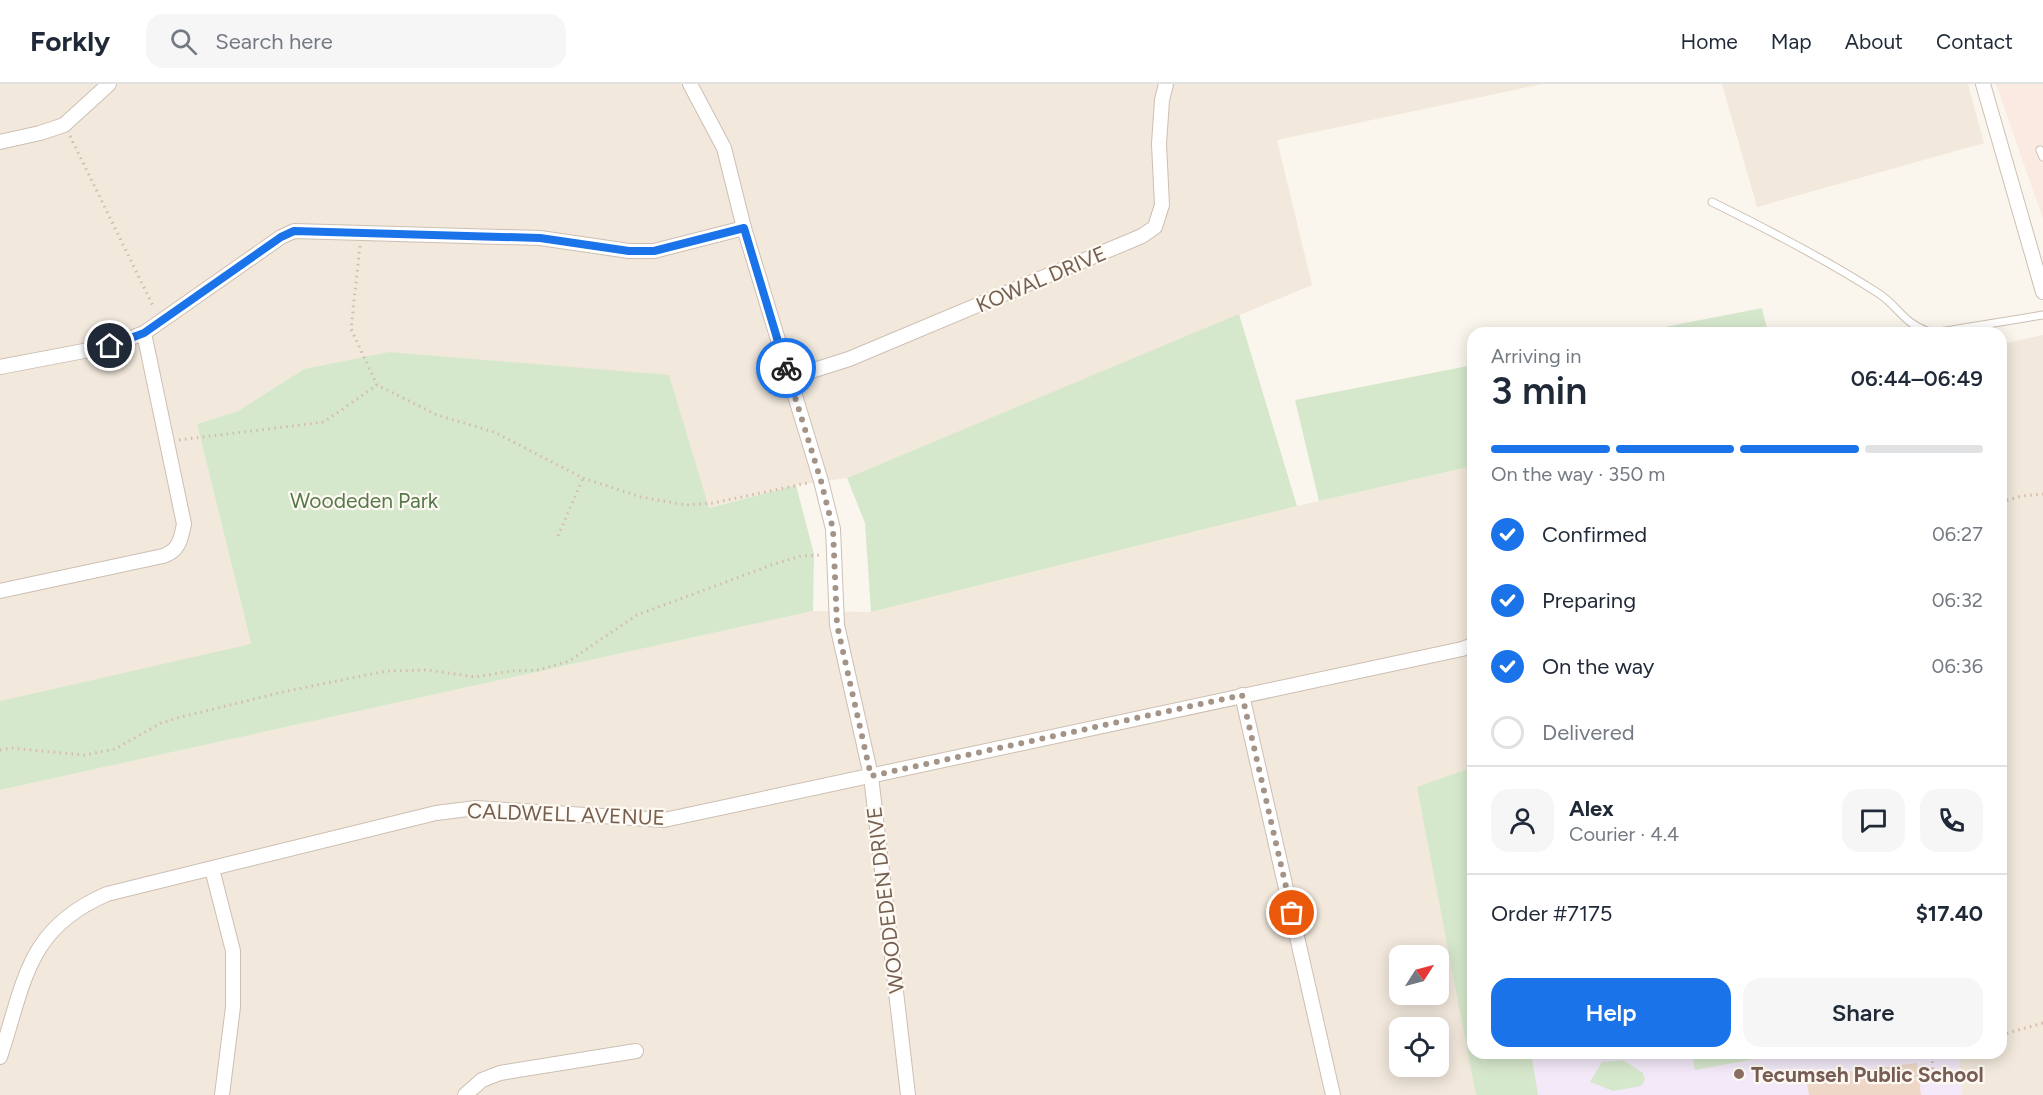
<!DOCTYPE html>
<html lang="en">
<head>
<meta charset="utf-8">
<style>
  :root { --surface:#fff; --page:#f6f6f7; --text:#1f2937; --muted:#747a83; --line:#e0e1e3; --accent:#1a73e8 }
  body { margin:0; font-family:Figtree,sans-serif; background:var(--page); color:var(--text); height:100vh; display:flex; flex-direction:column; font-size:22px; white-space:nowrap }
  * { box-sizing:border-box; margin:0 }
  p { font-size:20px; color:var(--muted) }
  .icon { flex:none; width:33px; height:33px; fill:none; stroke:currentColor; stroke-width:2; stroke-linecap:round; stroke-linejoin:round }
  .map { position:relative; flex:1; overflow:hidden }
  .side { position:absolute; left:1467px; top:243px; width:540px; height:732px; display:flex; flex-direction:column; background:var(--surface); border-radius:18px; box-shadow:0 3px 15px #0003 }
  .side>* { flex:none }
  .needle { width:39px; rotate:54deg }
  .fabs { position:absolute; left:1389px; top:861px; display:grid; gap:12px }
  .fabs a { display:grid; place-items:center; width:60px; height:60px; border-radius:12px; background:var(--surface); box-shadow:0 3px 15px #0003; font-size:30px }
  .pin { position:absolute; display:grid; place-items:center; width:51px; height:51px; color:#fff; margin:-26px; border:3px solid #fff; border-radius:50%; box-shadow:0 2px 6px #0007 }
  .courier { position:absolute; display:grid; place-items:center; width:60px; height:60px; margin:-30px; border:4px solid #1a73e8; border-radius:50%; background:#fff; color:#222; box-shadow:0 2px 8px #0007 }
  .head em { font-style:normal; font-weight:600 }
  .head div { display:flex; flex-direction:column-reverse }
  .head { display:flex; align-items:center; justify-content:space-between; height:102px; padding:0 24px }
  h1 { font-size:39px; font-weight:600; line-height:45px }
  .bar { display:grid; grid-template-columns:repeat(4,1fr); gap:9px 6px; align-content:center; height:72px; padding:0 24px }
  .bar i { height:8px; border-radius:4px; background:var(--line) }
  .bar .on { background:var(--accent) }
  .bar p { grid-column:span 4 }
  .line { display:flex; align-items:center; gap:15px; padding:0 24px; border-top:2px solid var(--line) }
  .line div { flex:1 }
  .round { display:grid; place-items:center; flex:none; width:63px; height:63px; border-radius:18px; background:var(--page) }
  ol { padding:0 24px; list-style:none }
  li { display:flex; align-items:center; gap:18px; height:66px }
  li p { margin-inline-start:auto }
  li .icon { padding:6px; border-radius:50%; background:var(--accent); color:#fff; stroke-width:4 }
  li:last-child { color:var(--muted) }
  li i { width:33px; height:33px; border:3px solid var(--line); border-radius:50% }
  .action { display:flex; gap:12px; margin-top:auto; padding:12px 24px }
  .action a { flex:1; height:69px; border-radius:18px; background:var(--accent); color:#fff; font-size:24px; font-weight:600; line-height:69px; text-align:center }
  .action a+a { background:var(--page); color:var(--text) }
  header { display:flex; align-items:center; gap:36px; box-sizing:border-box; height:84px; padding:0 30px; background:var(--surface); border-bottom:2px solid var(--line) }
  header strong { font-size:28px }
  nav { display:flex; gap:33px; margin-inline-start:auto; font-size:21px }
  .search { width:420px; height:54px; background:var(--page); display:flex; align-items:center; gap:15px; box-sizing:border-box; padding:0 21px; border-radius:18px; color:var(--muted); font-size:22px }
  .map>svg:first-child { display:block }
</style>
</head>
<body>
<header>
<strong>Forkly</strong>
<div class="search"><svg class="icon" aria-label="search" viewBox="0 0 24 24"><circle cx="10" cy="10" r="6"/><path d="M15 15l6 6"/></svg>Search here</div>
<nav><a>Home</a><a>Map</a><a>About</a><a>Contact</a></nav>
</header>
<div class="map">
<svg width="2043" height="1011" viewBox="0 0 2043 1011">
  <rect width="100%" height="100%" fill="#fbf6ed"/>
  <g fill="#f2e8dc" fill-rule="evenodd">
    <path d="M0,0H1542L1277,56L1312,201L847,394L796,401L708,424L304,285L238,327L197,340L251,561L0,617Z"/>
    <path d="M1722,0H1968L1984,59L1757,123Z"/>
    <path d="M2043,251V1011H0V706L813,527L871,528L1297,422L1473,382V969H2001V260ZM1400,872H1438V910H1400ZM1400,944H1438V982H1400Z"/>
  </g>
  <path fill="#faeae2" d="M1996,0H2043V135Z"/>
  <path fill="#f3e9f8" d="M1510,969H1959L1962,1011H1524Z"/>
  <g fill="#d6e8cc">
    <path d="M1762,224L1768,249H1634Z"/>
    <path d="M1239,230L1297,422L871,528L865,439L847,394Z"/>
    <path d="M389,268L669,291L709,424L796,401L814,470L813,527L0,706V617L251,560L197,340L238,327L304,285Z"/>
    <path d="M1473,281V382L1319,417L1295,316Z"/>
    <path d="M1473,683V969H1531L1538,1011H1476L1417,703Z"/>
    <path d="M1692,969H1788L1695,986Z"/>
    <path d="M1623,976L1643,989L1645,996L1641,1002L1613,1007L1590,998L1602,978Z"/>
  </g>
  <path fill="#eed7c7" d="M1917,979L1921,1011H1809L1806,993Z"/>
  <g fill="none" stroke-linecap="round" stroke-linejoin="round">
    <g stroke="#cdbfb3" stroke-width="9">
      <g id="service">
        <path d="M2040,66L2043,73"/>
        <path d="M1712,118C1769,146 1825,175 1878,209C1900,223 1902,240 1933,249L2043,231"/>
      </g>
    </g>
    <g stroke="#cdbfb3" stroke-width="16">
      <g id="minor">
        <path d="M690,0L724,64L744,144L821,397L833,445L837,541L871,692L908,1011"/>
        <path d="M1983,0L2043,208"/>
        <path d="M0,58L40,49L64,41L109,0"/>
        <path d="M0,283L110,262L144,249L281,153L294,147L540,154L629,167H654L744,144"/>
        <path d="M789,294L849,275L1142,152L1155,143L1162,121L1159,60L1162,16L1166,0"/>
        <path d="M0,507L163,472C179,467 181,455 184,440L144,249"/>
        <path d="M1242,611L1333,1011"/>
        <path d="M212,785L233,867V923L222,1011"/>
        <path d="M0,973C25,898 26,845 107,810L436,729L476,724L664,736L1462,565L1473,561"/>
        <path d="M465,1011L482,996L500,989L636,967"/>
      </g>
    </g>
    <g stroke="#d4bba9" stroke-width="3" stroke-dasharray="1.5 4.5" stroke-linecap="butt">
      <path d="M70,52L154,224"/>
      <path d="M360,162L351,245L377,301L437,331L494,348L583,394L641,413L686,421L713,419L808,399"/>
      <path d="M179,356L324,338L377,301"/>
      <path d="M2001,418L2022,412L2043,410"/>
      <path d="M558,452L583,394"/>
      <path d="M0,666L11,664L84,671L115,665L161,639L181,633L287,607L387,587L428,586L476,593L511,587L539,586L569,577L637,531L774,480L801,472L822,471"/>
      <path d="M2001,951L2043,939"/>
      <path d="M1933,991L1932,973L1934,969"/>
    </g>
    <use href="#service" stroke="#fff" stroke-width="7"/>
    <use href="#minor" stroke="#fff" stroke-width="14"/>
  </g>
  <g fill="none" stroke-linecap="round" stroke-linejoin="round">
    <path stroke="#a49488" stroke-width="6" stroke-dasharray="0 10.8" d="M786,284L821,397L833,445L837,541L871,692L1242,611L1292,829"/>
    <path stroke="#1a73e8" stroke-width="8" d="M110,262L144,249L281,153L294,147L540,154L629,167H654L744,144L786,284"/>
  </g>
  <circle fill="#8d6e63" stroke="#fefaf3" stroke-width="2" cx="1739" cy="990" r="6"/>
  <g text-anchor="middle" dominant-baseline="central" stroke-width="4.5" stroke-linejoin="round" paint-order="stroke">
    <g font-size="21" fill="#755f51" stroke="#fefaf3">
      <text transform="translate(1041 195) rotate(-23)">KOWAL DRIVE</text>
      <text transform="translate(566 730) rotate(2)">CALDWELL AVENUE</text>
      <text transform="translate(885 816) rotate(-97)">WOODEDEN DRIVE</text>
    </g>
    <g font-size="21" fill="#56794a" stroke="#fefaf3">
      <text x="364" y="416">Woodeden Park</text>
    </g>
    <g font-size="21" font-weight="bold" fill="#785e54" stroke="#fefaf3" text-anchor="start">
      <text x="1751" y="990">Tecumseh Public School</text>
    </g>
  </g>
</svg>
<div class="fabs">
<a><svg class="needle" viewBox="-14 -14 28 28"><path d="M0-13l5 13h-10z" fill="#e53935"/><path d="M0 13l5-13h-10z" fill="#747a83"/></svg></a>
<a><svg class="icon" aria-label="locate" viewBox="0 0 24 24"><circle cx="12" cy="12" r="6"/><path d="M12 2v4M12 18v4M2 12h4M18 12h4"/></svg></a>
</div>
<div class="pin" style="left:1292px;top:829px;background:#ea580c"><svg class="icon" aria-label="bag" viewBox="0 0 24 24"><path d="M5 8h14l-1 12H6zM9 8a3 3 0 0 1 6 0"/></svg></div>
<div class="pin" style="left:110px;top:262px;background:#1f2937"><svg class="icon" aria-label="home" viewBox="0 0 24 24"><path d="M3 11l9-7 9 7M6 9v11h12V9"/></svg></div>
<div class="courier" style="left:786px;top:284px"><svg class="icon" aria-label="bike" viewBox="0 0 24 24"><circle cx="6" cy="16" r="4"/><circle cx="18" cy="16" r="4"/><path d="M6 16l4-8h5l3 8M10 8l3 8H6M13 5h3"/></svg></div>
<section class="side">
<div class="head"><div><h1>3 min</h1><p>Arriving in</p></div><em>06:44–06:49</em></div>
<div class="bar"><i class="on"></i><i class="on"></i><i class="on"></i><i></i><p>On the way · 350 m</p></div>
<ol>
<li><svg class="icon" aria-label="check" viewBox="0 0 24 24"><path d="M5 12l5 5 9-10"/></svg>Confirmed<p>06:27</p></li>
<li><svg class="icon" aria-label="check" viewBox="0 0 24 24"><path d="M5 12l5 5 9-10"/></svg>Preparing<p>06:32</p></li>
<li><svg class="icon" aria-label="check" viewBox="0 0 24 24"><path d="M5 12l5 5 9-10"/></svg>On the way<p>06:36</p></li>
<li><i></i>Delivered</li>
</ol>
<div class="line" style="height:108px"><a class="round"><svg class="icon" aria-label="person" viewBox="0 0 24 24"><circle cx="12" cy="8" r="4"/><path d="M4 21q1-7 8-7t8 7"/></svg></a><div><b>Alex</b><p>Courier · 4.4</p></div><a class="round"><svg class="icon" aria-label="chat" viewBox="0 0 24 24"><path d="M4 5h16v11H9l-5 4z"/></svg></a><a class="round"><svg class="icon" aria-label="phone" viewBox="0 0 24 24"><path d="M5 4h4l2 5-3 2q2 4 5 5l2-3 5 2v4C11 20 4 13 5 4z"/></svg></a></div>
<div class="line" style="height:78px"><div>Order #7175</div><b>$17.40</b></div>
<div class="action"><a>Help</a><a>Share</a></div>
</section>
</div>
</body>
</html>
